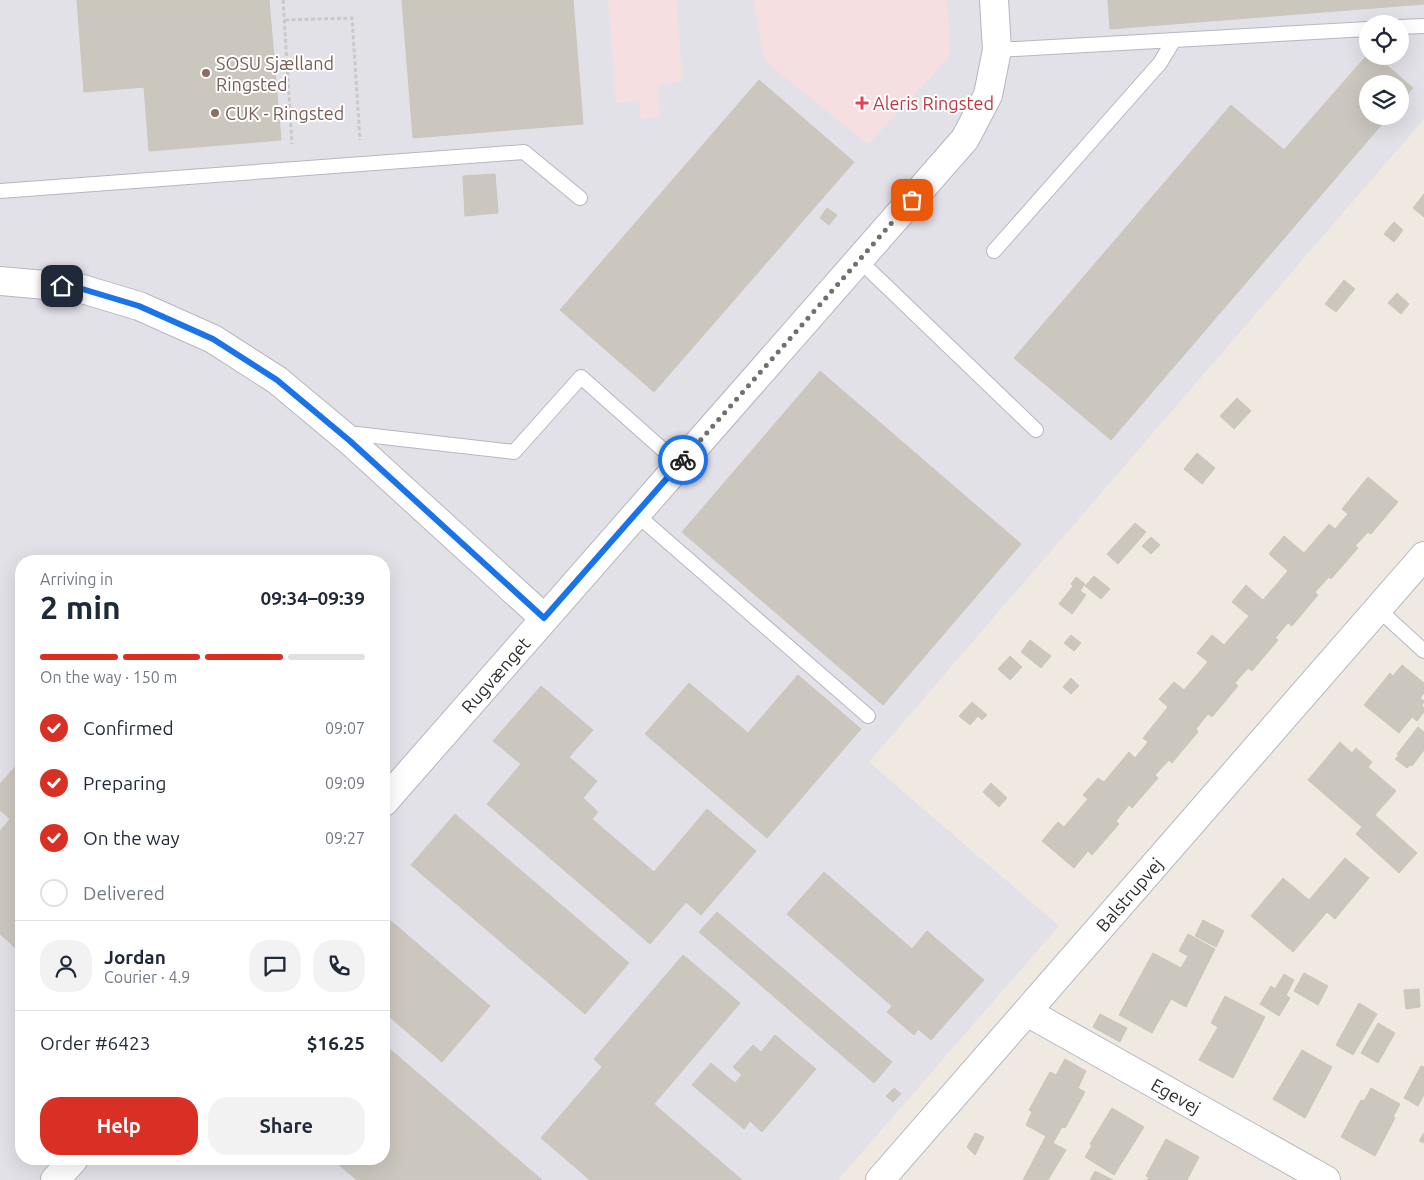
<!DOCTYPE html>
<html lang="en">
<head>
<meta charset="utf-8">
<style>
  :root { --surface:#fff; --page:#f2f2f3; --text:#1f2937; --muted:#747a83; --line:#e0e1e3; --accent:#d93025 }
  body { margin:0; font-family:Ubuntu,sans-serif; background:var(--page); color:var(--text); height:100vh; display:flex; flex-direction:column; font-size:19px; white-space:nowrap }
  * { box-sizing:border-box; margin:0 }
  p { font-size:16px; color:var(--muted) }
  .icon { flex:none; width:28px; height:28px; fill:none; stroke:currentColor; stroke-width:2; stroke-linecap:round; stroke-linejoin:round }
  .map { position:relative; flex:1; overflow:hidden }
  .panel { position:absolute; left:15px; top:555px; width:375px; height:610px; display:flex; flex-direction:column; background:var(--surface); border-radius:20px; box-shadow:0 5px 20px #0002 }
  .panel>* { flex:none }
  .controls { position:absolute; left:1359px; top:15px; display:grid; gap:10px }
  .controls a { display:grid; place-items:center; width:50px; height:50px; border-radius:50%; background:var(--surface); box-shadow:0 5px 20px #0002; font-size:25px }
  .pin { position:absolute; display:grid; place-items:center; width:42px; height:42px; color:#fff; margin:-21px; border-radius:10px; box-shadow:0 2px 8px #0006 }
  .courier { position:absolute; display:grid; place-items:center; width:50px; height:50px; margin:-25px; border:4px solid #1a73e8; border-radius:50%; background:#fff; color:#222; box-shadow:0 1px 6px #0007 }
  .summary em { font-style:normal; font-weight:700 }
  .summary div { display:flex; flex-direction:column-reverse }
  .summary { display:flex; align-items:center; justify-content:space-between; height:85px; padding:0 25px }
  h1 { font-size:32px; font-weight:700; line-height:38px }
  .bar { display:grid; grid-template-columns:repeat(4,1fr); gap:8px 5px; align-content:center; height:60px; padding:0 25px }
  .bar i { height:6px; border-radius:4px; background:var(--line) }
  .bar .selected { background:var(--accent) }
  .bar p { grid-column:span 4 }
  .line { display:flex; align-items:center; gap:12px; padding:0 25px; border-top:1px solid var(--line) }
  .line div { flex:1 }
  .round { display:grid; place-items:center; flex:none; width:52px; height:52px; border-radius:20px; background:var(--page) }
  ol { padding:0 25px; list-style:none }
  li { display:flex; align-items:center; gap:15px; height:55px }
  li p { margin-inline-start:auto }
  li .icon { padding:5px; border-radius:50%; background:var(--accent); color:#fff; stroke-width:4 }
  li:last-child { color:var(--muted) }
  li i { width:28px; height:28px; border:2px solid var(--line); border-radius:50% }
  .action { display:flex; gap:10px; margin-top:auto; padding:10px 25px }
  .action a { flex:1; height:58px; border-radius:20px; background:var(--accent); color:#fff; font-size:20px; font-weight:700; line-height:58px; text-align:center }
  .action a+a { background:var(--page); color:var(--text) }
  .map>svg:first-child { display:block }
</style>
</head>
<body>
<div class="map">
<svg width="1424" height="1180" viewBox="0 0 1424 1180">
  <rect width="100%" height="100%" fill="#efe9e1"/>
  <path fill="#e3e1e8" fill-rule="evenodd" d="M0,0H1424V119L869,762L1059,926L838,1180H0ZM1368,24H1400V56H1368ZM1368,84H1400V116H1368ZM21,561H384V1159H21Z"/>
  <g fill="#f5dfe0">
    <path d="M608,0H677L682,82L657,85L660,116L641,119L639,100L616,103Z"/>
    <path d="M753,0H947L950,56L868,144L765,61Z"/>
  </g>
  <g fill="#cbc7bf" stroke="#cbc5ba">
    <path d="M77,0H269L281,140L149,151L144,87L84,92Z"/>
    <path d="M402,0H573L583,124L413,138Z"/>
    <path d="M1108,0H1424V4L1110,29Z"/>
    <path d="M1368,54V56H1376L1413,88L1400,103V84H1368V116H1389L1111,440L1014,358L1231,105L1284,150Z"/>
    <path d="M759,80L854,162L654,392L560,310Z"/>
    <path d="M495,174L498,213L465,216L463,176Z"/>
    <path d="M1424,194V217L1413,208Z"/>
    <path d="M827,208L837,215L829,225L820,218Z"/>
    <path d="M1394,222L1403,230L1394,242L1384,234Z"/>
    <path d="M1344,280L1355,289L1336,312L1325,304Z"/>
    <path d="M1397,293L1409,304L1401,314L1388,303Z"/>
    <path d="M820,371L1021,544L883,705L682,532Z"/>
    <path d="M1237,398L1251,411L1234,429L1220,416Z"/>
    <path d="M1197,453L1215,468L1202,484L1184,469Z"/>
    <path d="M1368,477L1398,502L1371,534L1368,532L1355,546L1358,548L1331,579L1329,577L1315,592L1318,595L1292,626L1288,623L1275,638L1278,640L1252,671L1248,668L1235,683L1238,686L1212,717L1208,714L1196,729L1198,732L1172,763L1169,760L1155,775L1158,778L1132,808L1129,805L1116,821L1119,824L1092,855L1088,851L1074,868L1042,841L1058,822L1064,827L1088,799L1083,795L1098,778L1104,782L1129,752L1135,758L1148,742L1143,738L1168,707L1159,699L1174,682L1184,690L1208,662L1197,653L1212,635L1224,645L1249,616L1232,602L1246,585L1263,600L1288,571L1269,554L1284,536L1304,553L1329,524L1335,529L1348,514L1342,509Z"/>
    <path d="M1135,523L1146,532L1118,564L1107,554Z"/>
    <path d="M1151,537L1160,545L1151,554L1142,546Z"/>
    <path d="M1094,576L1110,589L1101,599L1085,586Z"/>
    <path d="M1076,577L1085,584L1080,591L1086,595L1072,614L1059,604L1073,586L1071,584Z"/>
    <path d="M1071,635L1081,643L1074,651L1064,643Z"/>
    <path d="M1030,640L1051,656L1041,668L1021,652Z"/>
    <path d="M1010,656L1022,667L1010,680L998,669Z"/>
    <path d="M1402,665L1424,683V693L1420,698L1424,701L1422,706L1424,708V712L1417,721L1412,717L1399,733L1364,705L1390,673L1393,676Z"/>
    <path d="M798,675L861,729L767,838L645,734L689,683L748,733Z"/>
    <path d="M1071,678L1079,686L1071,694L1063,687Z"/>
    <path d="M541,686L593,730L569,757L597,781L583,798L598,812L592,819L654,872L707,809L756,851L701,915L686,902L650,944L487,804L521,764L493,741Z"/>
    <path d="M972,702L987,715L982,720L978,716L970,725L959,716Z"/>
    <path d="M1418,727L1424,732V750L1412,766L1410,765L1407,768L1395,759L1399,755L1397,754Z"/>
    <path d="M1340,742L1352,753L1356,748L1372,762L1368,767L1396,791L1375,815L1417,853L1399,873L1356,834L1362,827L1308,780Z"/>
    <path d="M21,760V953L0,934V831L10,819L0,810V784Z"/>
    <path d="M991,783L1007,798L999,807L983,792Z"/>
    <path d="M455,814L629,963L585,1014L411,865Z"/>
    <path d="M1345,858L1369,878L1335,919L1327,912L1293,952L1251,916L1283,878L1309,900Z"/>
    <path d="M824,872L912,949L927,931L984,980L931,1040L918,1029L914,1035L887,1012L892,1006L787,914Z"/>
    <path d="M717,912L892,1062L874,1083L699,932Z"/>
    <path d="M1203,920L1224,931L1216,947L1195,936Z"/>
    <path d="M391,921L490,1006L442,1062L384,1012V929Z"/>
    <path d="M1188,934L1215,949L1186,1007L1171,999L1152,1033L1119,1015L1153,953L1181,968L1188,956L1179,951Z"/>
    <path d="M683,955L740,1003L654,1104L742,1180H590L541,1138L602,1067L594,1059Z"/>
    <path d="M1304,973L1328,986L1318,1005L1294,991Z"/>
    <path d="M1284,974L1294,980L1286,995L1290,998L1279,1016L1260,1004L1271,986L1275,989Z"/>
    <path d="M1419,989L1420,1007L1406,1009L1404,990Z"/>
    <path d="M1225,996L1265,1017L1233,1078L1199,1060L1218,1027L1211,1023Z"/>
    <path d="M1359,1003L1377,1014L1353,1055L1336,1045Z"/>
    <path d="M1100,1014L1127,1028L1120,1042L1093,1027Z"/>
    <path d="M1378,1023L1395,1033L1378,1063L1361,1053Z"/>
    <path d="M775,1035L816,1069L762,1132L750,1121L744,1129L692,1085L711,1063L735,1083L742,1075L733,1067L753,1045L761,1052Z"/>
    <path d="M384,1044L542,1180H357L332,1159H384Z"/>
    <path d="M1302,1050L1332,1067L1305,1118L1273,1099Z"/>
    <path d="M1065,1059L1086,1071L1078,1088L1085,1092L1065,1128L1062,1127L1053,1143L1066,1150L1048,1180H1023L1046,1136L1026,1125L1032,1112L1029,1110L1050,1072L1056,1075Z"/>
    <path d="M1421,1066L1424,1067V1095L1418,1106L1404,1098Z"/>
    <path d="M894,1088L901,1094L893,1102L886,1096Z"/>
    <path d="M1371,1088L1400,1104L1393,1117L1395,1118L1375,1156L1341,1137L1361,1100L1364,1101Z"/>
    <path d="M1112,1108L1144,1127L1114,1175L1085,1157L1092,1145L1090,1144Z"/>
    <path d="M975,1133L984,1137L975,1155L967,1147Z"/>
    <path d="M1424,1133V1143L1419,1141Z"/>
    <path d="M1166,1139L1199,1157L1187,1180H1147L1149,1177L1146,1176Z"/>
    <path d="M1095,1171L1113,1180H1090Z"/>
  </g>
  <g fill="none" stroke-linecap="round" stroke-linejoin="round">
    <g stroke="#b4b7c1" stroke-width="16">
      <g id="service">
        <path d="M1400,27L1424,26"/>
        <path d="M997,50L1368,29"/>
        <path d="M0,191L524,152L580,198"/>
        <path d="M994,251L1160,63L1174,40"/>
        <path d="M859,260L1036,430"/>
        <path d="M357,434L514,452L581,377L679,464"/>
        <path d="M636,514L868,716"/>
        <path d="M1378,609L1424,651"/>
      </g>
    </g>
    <g stroke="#b4b7c1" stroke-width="30">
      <g id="minor">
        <path d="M0,281L79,288L139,306L213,339L277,380L350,441L544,618"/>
        <path id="s1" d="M384,802L965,139L988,95L997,50L994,0"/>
        <path id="s2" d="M1027,1012L1326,1180"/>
        <path d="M55,1180L74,1159"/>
        <path id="s3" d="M880,1180L1424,556"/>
      </g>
    </g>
    <g stroke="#c9c9c9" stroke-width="3" stroke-dasharray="4 2.5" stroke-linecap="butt">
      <path d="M283,0L292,144"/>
      <path d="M285,20L352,18L360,140"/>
    </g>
    <use href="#service" stroke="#fff" stroke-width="14"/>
    <use href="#minor" stroke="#fff" stroke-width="28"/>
  </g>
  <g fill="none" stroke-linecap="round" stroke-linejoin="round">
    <path stroke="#726f6d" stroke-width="5" stroke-dasharray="0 9" d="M683,460L912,200"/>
    <path stroke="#1a73e8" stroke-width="6" d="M62,286L79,288L139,306L213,339L277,380L350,441L544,618L683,460"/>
  </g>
  <g fill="#8d6e63" stroke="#fff" stroke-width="2">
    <circle cx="206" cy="73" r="5"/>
    <circle cx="215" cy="113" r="5"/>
  </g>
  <path fill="#e0444e" stroke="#fff" stroke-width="2" d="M859.5 95.5h5v5h5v5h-5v5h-5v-5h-5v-5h5z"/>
  <g text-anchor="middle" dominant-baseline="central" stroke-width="4" stroke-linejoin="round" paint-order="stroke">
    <g font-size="18" fill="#785e54" stroke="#fff" text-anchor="start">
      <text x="216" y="63">SOSU Sjælland<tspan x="216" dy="21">Ringsted</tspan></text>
      <text x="225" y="113">CUK - Ringsted</text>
    </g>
    <g font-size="18" fill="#be3a42" stroke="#fff" text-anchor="start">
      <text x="873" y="103">Aleris Ringsted</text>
    </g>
    <g font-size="18" fill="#2e2e2e" stroke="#fff">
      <text stroke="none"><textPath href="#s1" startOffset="169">Rugvænget</textPath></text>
      <text stroke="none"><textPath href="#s3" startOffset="379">Balstrupvej</textPath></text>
      <text stroke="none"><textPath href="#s2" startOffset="171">Egevej</textPath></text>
    </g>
  </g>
</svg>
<div class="controls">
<a><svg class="icon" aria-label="locate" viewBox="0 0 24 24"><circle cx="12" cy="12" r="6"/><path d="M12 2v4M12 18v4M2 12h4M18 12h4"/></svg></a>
<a><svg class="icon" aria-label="layers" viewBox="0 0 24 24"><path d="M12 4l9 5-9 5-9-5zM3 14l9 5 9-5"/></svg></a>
</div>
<div class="pin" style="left:912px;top:200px;background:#ea580c"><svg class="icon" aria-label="bag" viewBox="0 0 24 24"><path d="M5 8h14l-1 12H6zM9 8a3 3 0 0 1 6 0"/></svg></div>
<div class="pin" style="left:62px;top:286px;background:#1f2937"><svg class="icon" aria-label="home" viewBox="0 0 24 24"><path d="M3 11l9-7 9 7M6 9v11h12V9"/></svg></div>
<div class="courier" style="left:683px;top:460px"><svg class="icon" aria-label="bike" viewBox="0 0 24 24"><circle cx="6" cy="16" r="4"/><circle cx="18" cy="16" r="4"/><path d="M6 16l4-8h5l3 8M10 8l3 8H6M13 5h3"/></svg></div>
<section class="panel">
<div class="summary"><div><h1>2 min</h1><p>Arriving in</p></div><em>09:34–09:39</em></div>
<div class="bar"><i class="selected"></i><i class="selected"></i><i class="selected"></i><i></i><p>On the way · 150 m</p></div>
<ol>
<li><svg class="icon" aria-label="check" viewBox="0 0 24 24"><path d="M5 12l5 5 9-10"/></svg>Confirmed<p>09:07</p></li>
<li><svg class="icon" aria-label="check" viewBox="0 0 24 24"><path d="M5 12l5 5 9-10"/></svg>Preparing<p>09:09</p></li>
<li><svg class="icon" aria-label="check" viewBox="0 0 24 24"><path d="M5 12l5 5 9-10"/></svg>On the way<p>09:27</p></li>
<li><i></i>Delivered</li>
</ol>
<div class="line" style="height:90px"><a class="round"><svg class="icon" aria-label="person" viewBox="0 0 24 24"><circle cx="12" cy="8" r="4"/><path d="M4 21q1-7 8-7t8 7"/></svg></a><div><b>Jordan</b><p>Courier · 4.9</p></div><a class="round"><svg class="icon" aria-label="chat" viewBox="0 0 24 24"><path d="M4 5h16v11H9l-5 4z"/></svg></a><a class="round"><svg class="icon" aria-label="phone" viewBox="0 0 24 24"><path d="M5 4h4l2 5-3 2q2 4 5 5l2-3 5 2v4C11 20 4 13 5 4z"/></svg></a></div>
<div class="line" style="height:65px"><div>Order #6423</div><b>$16.25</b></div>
<div class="action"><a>Help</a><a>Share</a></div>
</section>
</div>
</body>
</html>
